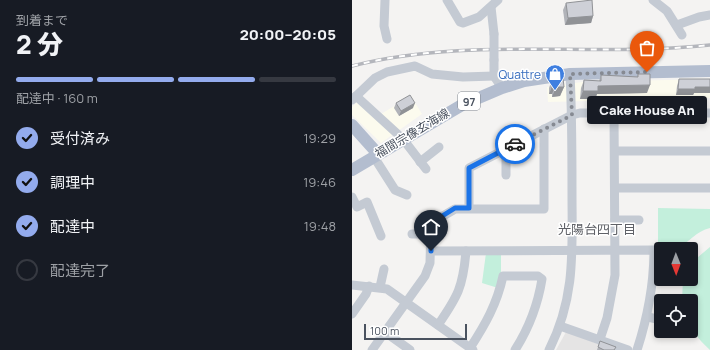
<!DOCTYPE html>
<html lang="ja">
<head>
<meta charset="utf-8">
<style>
  :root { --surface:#171b24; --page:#20242c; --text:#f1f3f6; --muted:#9ea1a6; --line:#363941; --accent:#93abed }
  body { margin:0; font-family:Manrope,"Noto Sans JP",sans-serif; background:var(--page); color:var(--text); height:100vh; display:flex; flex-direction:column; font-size:15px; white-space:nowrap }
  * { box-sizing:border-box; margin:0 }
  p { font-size:13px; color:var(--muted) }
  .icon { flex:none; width:22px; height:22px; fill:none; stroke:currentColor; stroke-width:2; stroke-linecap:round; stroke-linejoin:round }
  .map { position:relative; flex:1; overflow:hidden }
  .side { display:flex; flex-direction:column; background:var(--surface); width:352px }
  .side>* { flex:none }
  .needle { width:26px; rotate:179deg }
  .tools { position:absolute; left:302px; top:242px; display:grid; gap:8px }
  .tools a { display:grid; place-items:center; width:44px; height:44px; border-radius:4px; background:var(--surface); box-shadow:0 2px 6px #0003; font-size:20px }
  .scale { position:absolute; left:12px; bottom:10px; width:103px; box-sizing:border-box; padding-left:4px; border:2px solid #4a525f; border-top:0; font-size:11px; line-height:14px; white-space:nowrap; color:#4a525f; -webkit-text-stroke:3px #fff; paint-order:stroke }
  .pin { position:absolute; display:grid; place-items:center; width:34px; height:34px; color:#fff; margin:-41px -17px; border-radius:50% 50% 50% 0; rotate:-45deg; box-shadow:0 0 4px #0007 }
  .pin .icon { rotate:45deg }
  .courier { position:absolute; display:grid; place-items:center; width:40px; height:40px; margin:-20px; border:3px solid #1a73e8; border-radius:50%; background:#fff; color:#222; box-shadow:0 1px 5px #0007 }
  .bubble { position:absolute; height:28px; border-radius:4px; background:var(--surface); box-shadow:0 2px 6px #0003; font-size:13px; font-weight:800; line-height:28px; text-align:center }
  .headline em { font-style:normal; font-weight:800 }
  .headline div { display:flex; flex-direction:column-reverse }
  .headline { display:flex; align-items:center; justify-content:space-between; height:68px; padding:0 16px }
  h1 { font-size:26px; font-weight:800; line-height:30px }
  .bar { display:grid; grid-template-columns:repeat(4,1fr); gap:6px 4px; align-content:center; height:48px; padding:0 16px }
  .bar i { height:5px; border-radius:3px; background:var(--line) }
  .bar .on { background:var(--accent) }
  .bar p { grid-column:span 4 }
  ol { padding:0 16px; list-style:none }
  li { display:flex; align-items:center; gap:12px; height:44px }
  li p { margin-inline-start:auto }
  li .icon { padding:4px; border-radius:50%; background:var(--accent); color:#111; stroke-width:4 }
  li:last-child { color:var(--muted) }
  li i { width:22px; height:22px; border:2px solid var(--line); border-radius:50% }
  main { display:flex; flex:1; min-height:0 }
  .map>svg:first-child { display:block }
</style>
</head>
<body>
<main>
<section class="side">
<div class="headline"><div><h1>2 分</h1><p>到着まで</p></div><em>20:00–20:05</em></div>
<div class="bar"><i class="on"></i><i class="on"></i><i class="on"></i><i></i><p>配達中 · 160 m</p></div>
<ol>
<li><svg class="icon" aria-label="check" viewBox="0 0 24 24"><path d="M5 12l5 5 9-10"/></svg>受付済み<p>19:29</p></li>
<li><svg class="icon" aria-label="check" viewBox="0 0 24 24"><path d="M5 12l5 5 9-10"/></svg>調理中<p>19:46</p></li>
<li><svg class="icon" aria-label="check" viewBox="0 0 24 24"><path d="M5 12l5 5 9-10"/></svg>配達中<p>19:48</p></li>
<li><i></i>配達完了</li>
</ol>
</section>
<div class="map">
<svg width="358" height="350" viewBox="0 0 358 350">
  <rect width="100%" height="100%" fill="#f4f3f2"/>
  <g fill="#fcfbee">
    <path d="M358,79V98L196,102L195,87L230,82Z"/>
    <path d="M59,96L70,114L29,143L0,115V107L6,101L24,117Z"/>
  </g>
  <path fill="#e5e4e4" d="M214,332L262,350H204Z"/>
  <g fill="#c3efdc">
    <path d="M306,208L358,209V228C344,231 337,243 325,248C321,250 314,249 309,249V254H306Z"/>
    <path d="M358,247V350C338,331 339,328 339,301H330L331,279H339V263Z"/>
    <path d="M134,253H149V274L146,288L130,283Z"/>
  </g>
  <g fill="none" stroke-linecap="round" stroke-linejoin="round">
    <g stroke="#c4cad3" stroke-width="9">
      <path d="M33,0L32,26L35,39"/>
      <path d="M95,0L108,22L111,23L127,17L146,0"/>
      <path d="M301,0L315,11L330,35"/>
      <path d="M139,7L142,34"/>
      <path d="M325,25L347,17L358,15"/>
      <path d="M142,60V76L150,88"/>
      <path d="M4,96L51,139L74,169"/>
      <path d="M0,100L23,78L35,72L63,66L80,74L111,77L142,76"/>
      <path d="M154,149V175"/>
      <path d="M263,151H358"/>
      <path d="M22,157L43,190L55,195"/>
      <path d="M68,162L87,147"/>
      <path d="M263,188H358"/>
      <path d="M0,197L5,207L15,202L29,236"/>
      <path d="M117,208V168L220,115L228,113H358"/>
      <path d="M263,220H287"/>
      <path d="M60,234H79"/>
      <path d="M79,251L302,250C302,286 296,316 285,350"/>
      <path d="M0,285L35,289L121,350"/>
      <path d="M28,287L32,269"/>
      <path d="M0,314L14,294L17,286"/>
      <path d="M296,317L309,320"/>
      <path d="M86,325C106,296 111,287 114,251"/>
      <path d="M208,326L276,350"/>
      <path d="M33,332L58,350"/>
      <path d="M248,339L255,318L263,275L262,113"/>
      <path d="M118,348C133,325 145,304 151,276H186L190,279C186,304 177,328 163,350"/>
      <path d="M20,350L73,276L78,263L79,223L103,209H192V129"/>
      <path d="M197,350C224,297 220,250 220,192C220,153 220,113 218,74"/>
    </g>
    <g stroke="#b3bdcf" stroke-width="12">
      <path d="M0,125L26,154"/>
      <path d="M0,170L110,105L150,88L172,81L218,74L358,71"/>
    </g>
    <g stroke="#b4b6bc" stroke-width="3.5">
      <path id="rail" d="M0,66C117,36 239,58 358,45"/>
    </g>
    <use href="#rail" stroke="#fff" stroke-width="2" stroke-dasharray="6" stroke-linecap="butt"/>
    <path stroke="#c4cad3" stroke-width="9" d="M142,34V60"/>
  </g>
  <g fill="#b1b3b9">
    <path d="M214,3L241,16L239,23L213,25L211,10Z"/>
    <path d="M286,74L295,93L245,94L243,99H228L229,88L232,80L247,81L249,75L285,77Z"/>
    <path d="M200,79L212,87L208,96L200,97V94H197V88Z"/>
    <path d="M327,79H358V93H342L341,95H324L325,86Z"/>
    <path d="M44,103L61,108L47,116L42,108Z"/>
    <path d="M248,341L262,350H245Z"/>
  </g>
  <g fill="#909296">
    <path d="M241,16L239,23L213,25L216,18Z"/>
    <path d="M201,84H204L200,94H197Z"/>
    <path d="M298,85L295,93L245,94L243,99H228L231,91L246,86Z"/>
    <path d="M204,87H212L208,96L200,97Z"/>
    <path d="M343,87H358V93H342L341,95H324L326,89Z"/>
    <path d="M63,103L61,108L47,116L49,111Z"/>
  </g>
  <g fill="#ced0d7" stroke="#909296">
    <path d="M240,0L241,16L216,18L214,3Z"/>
    <path d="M286,74H298V85L246,86V91H231L232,80L249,81V75L286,77Z"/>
    <path d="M211,78L212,87H204V84H201L200,79Z"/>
    <path d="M327,79H358V87H343V89H326Z"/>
    <path d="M58,95L63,103L49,111L44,103Z"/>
    <path d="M248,341L264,347L262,350H252L246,347Z"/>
  </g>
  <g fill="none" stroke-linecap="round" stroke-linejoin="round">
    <path stroke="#868a92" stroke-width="4" stroke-dasharray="0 7.2" d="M163,144L220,115L218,74L295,72"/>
    <path stroke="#1a73e8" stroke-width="5" d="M79,251V223L103,208H117V168L163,144"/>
  </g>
  <defs>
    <g id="shop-pin" transform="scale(1)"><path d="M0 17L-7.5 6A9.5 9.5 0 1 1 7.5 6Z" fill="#3f7fe0" stroke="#fff"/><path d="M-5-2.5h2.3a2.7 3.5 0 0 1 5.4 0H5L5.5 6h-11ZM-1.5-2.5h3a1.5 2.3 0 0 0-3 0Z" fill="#fff"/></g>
  </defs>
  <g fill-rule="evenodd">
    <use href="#shop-pin" x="203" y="74"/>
  </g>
  <g text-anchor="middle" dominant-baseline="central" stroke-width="3" stroke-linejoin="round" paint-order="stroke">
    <rect fill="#fff" stroke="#80868f" stroke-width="1" x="106" y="92" width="22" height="18" rx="3"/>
    <g font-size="11" font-weight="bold" fill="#4a525f">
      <text x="117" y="101">97</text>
    </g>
    <g font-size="12" fill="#366cbe" stroke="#fff" text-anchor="end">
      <text x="189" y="74">Quattre</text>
    </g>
    <g font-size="12" fill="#4a525f" stroke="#fff">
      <text transform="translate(60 133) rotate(-31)">福間宗像玄海線</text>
    </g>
    <g font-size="13" fill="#5f6167" stroke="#fff">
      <text x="245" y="229">光陽台四丁目</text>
    </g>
  </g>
</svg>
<div class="tools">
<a><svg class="needle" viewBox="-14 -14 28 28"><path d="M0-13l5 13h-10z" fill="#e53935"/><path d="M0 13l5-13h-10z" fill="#9ea1a6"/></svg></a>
<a><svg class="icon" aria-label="locate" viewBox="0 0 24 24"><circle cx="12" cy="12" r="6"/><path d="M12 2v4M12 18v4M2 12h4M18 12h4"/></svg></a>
</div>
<div class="scale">100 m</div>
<div class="pin" style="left:295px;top:72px;background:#ea580c"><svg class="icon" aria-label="bag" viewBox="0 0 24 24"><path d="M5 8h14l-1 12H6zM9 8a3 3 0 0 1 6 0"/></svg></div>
<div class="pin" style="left:79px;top:251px;background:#1f2937"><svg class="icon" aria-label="home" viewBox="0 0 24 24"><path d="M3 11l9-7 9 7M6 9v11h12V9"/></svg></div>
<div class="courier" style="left:163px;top:144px"><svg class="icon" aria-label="car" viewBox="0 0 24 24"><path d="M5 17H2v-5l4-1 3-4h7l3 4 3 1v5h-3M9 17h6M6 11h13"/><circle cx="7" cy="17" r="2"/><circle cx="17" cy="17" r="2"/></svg></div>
<div class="bubble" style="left:235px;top:96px;width:120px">Cake House An</div>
</div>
</main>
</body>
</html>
